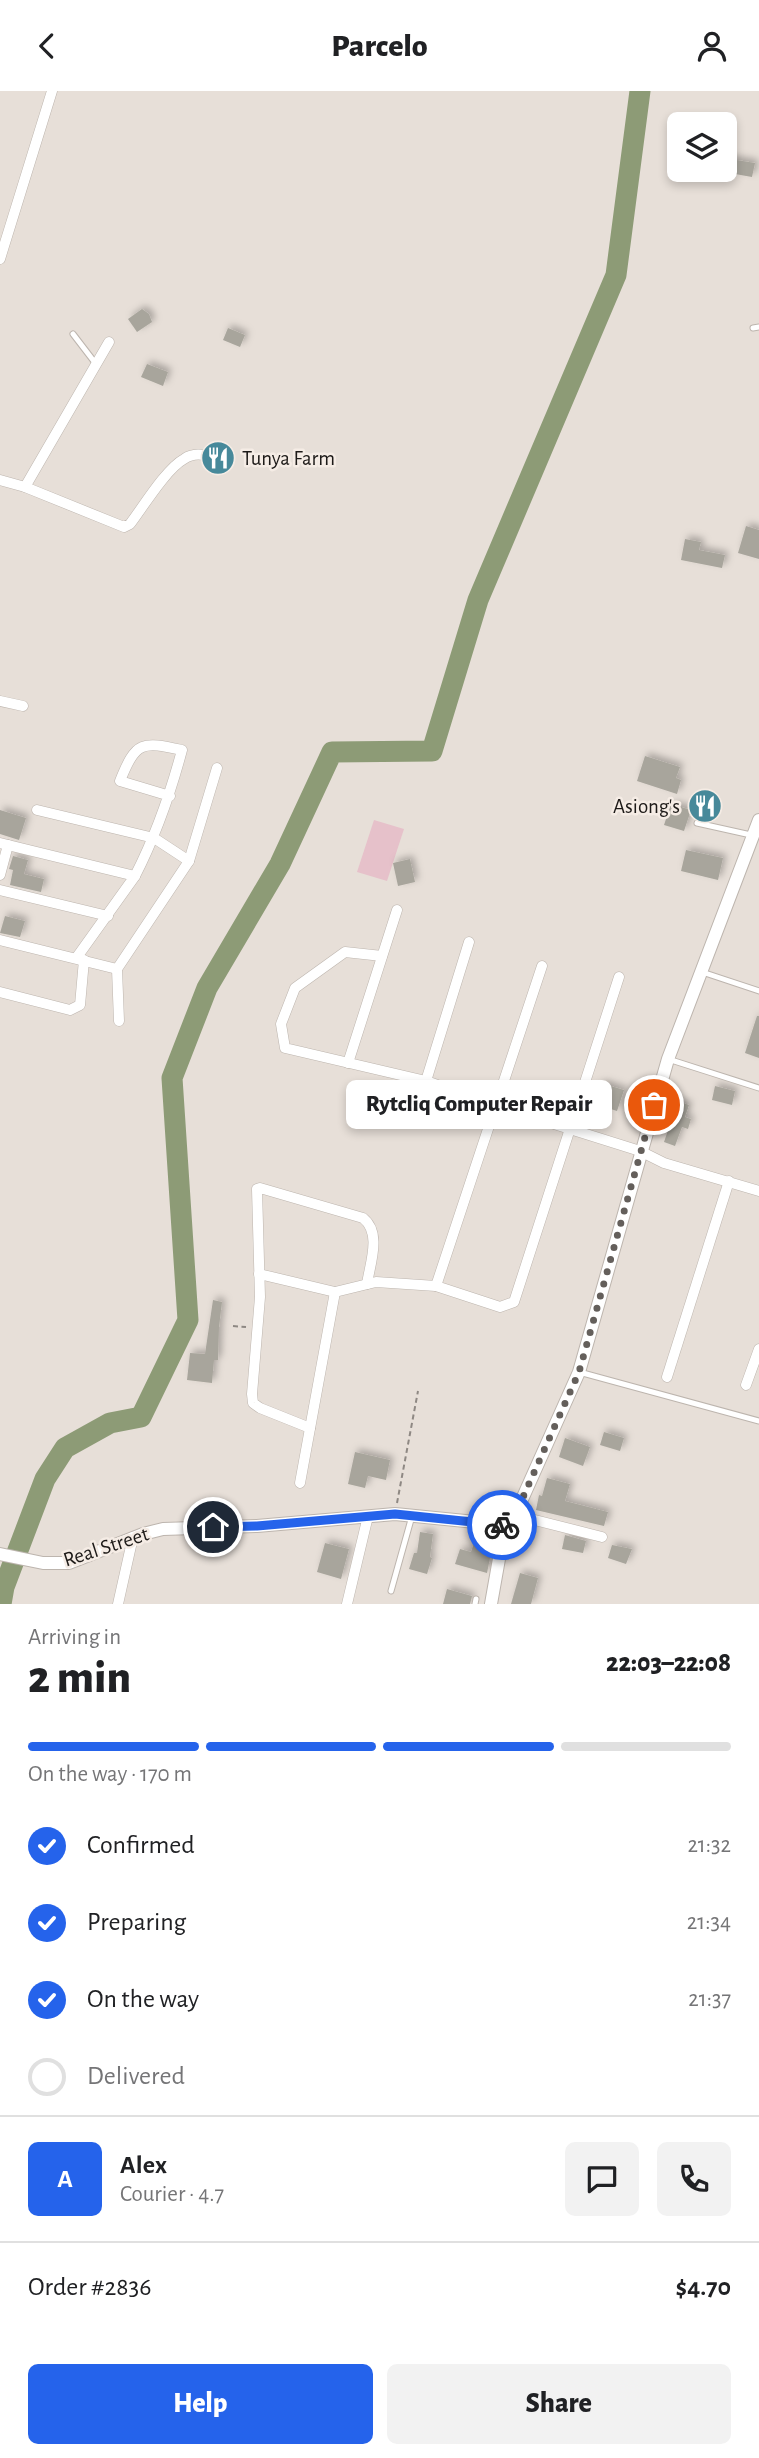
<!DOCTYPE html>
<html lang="en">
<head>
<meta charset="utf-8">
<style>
  :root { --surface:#fff; --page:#f2f2f2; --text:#202124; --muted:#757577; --line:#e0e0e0; --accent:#2563eb }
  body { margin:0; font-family:"Alegreya Sans",sans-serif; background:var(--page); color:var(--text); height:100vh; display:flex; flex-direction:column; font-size:26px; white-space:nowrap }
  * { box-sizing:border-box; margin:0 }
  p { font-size:23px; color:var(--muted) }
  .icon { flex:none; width:38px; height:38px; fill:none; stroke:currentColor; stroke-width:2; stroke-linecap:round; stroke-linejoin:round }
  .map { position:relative; height:1513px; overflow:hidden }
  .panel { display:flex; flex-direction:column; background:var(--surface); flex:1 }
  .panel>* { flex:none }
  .tools { position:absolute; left:667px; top:21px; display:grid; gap:14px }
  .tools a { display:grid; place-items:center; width:70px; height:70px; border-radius:10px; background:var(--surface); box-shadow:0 4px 10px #0003; font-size:35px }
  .pin { position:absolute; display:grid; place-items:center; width:60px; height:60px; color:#fff; margin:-30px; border:4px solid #fff; border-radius:50%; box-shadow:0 2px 7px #0007 }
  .courier { position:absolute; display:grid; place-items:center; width:70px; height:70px; margin:-35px; border:5px solid #2563eb; border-radius:50%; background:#fff; color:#222; box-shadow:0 2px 9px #0007 }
  .bubble { position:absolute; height:49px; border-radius:10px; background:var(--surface); box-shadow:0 4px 10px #0003; font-size:23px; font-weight:800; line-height:49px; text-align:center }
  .summary em { font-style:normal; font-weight:800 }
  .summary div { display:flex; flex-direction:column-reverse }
  .summary { display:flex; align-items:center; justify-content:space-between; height:119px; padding:0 28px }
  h1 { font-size:46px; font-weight:800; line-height:52px }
  .bar { display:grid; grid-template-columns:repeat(4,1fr); gap:10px 7px; align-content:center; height:84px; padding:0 28px }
  .bar i { height:9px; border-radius:5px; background:var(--line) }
  .bar .selected { background:var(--accent) }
  .bar p { grid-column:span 4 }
  .line { display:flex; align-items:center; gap:18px; padding:0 28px; border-top:2px solid var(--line) }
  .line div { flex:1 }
  .round { display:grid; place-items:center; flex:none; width:74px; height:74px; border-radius:10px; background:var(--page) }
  ol { padding:0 28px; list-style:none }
  li { display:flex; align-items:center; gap:21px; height:77px }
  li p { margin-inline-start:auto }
  li .icon { padding:7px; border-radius:50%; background:var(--accent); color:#fff; stroke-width:4 }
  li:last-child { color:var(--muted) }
  li i { width:38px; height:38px; border:4px solid var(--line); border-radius:50% }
  .cta { display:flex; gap:14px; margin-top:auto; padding:14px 28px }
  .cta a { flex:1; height:80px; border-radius:10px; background:var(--accent); color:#fff; font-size:28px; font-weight:800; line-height:80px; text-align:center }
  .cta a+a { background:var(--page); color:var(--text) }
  header { display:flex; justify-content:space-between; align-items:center; height:91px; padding:0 28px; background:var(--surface); font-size:32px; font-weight:800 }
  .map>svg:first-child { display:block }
</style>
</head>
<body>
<header><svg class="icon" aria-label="back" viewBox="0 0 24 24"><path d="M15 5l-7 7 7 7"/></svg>Parcelo<svg class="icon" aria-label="person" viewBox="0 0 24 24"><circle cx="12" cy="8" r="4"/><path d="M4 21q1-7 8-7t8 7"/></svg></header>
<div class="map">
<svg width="759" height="1513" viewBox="0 0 759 1513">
  <defs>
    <filter id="shadow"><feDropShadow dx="3.5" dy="-3.5" stdDeviation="3.5" flood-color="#0004"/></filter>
  </defs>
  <rect width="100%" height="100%" fill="#e7dfd8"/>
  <path fill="#e6c1ca" d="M374,729L404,738L387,790L357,781Z"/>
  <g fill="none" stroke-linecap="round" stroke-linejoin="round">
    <path stroke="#8d9b76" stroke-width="21" d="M1,1513L4,1496L45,1388L65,1357L110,1332L141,1326L188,1229L172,987L207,897L280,773L332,661L432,660L478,509L616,184L640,0"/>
  </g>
  <g fill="#a8a59c" filter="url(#shadow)">
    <path d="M724,67L755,72L752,86L724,81Z"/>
    <path d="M142,218L149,223L152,231L137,241L128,228Z"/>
    <path d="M228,237L245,244L240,256L223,249Z"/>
    <path d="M147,273L168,281L163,295L141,286Z"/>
    <path d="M746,435L759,439V468L738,462Z"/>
    <path d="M685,448L701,451L699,459L725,464L722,477L681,469Z"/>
    <path d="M645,665L680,676L676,687L681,689L677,703L637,690Z"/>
    <path d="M671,713L691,719L684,740L664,734Z"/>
    <path d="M0,719L26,727L19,749L0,743Z"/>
    <path d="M686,759L723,767L718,789L681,780Z"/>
    <path d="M13,765L28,769L24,783L44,788L41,801L10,794L13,779L9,778Z"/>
    <path d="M410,768L415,791L398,795L393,772Z"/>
    <path d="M5,825L25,830L20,846L0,842Z"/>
    <path d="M757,925H759V967L745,962Z"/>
    <path d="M601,992L624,999L617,1020L595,1013Z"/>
    <path d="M715,995L735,1000L732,1014L712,1009Z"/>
    <path d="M678,1010L689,1014L685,1026L691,1028L688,1038L682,1036L675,1055L664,1051Z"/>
    <path d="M213,1209L222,1211L219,1236L218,1269H214L212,1292L187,1289L190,1262L205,1263Z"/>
    <path d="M604,1341L624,1347L620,1360L600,1354Z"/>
    <path d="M565,1347L590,1356L583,1375L559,1366Z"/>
    <path d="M355,1361L390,1369L386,1389L368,1385L365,1397L348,1393Z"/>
    <path d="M547,1387L570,1393L565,1410L608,1421L604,1435L536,1419L539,1404L542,1405Z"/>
    <path d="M420,1441L433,1443L430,1466L432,1467L427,1483L409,1478L414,1462H417Z"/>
    <path d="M565,1444L586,1450L583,1462L562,1458Z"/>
    <path d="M476,1446L493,1452L487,1482L455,1473L460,1458L471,1461Z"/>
    <path d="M325,1452L349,1458L341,1488L317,1481Z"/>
    <path d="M612,1454L632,1458L626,1473L608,1467Z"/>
    <path d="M520,1482L538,1487L531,1513H511Z"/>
    <path d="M447,1498L472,1505L470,1513H443Z"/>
  </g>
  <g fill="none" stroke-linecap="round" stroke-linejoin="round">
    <g stroke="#bdb5ae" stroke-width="7">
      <g id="service">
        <path d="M753,237L759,236"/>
        <path d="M73,243L96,273"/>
        <path d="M697,732L751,744"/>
        <path d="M702,881L759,900"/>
        <path d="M668,968L759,997"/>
        <path d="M579,1281L759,1330"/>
        <path d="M391,1500L412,1425"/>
        <path d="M475,1513L476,1508"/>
      </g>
    </g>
    <g stroke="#bdb5ae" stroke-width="11">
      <g id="minor">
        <path d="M0,168L52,0"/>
        <path d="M0,389L25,396L124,436L130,433C143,416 166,378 184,368C194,361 205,364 216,366"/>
        <path d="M25,396L109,251"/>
        <path d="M0,610L23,615"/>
        <path d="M37,719L154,747L189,770"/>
        <path d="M0,752L135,785L77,866"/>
        <path d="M0,784L8,754"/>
        <path d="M135,785C156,744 170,704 182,659C142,650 136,650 120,690L170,705"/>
        <path d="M0,799L108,825"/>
        <path d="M0,849L117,878"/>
        <path d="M382,865L345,861L295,897L281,933L285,957L426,990L497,1015L640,1060L664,1072L759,1100"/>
        <path d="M0,901L70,919L80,914L84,869"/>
        <path d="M119,930L117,878L189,770L217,677"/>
        <path d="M348,972L397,819"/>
        <path d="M426,990L469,851"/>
        <path d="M259,1183L335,1201L376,1191L436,1195L500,1216L514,1211L619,886"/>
        <path d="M436,1195L542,875"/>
        <path d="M667,1286L729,1090"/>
        <path d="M746,1294L759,1258"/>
        <path d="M310,1337L260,1317L253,1312L252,1303L260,1206L257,1098L260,1097L363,1127C382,1142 370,1172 367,1193"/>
        <path d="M300,1392L335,1201"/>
        <path d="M515,1424L602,1446"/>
        <path d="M118,1513L133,1446"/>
        <path d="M347,1513L368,1425"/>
      </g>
    </g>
    <g stroke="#bdb5ae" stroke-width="14">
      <g id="tertiary">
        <path d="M0,1463L43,1472H69L143,1443L163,1438L257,1435L395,1423L505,1434"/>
        <path d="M491,1513L505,1434L515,1424L579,1281L668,968L759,729"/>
      </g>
    </g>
    <g stroke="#8e8883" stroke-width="2" stroke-dasharray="5 3.5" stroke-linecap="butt">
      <path d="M233,1235L246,1236"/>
      <path d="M397,1412L418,1300"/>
    </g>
    <use href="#service" stroke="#fff" stroke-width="5"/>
    <use href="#minor" stroke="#fff" stroke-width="10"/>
    <use href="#tertiary" stroke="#fff" stroke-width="12"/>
  </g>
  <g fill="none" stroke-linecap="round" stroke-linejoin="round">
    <path stroke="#645f5b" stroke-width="7" stroke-dasharray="0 12.6" d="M502,1434L515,1424L579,1281L654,1014"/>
    <path stroke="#2563eb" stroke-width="9" d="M213,1436L257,1435L395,1423L502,1434"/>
  </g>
  <defs>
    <g id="restaurant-disc" transform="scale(1.75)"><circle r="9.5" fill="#47899a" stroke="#f5ece5"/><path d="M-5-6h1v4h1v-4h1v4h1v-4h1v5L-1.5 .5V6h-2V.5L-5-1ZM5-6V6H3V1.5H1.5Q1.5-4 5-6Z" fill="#fff"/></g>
  </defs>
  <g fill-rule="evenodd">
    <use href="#restaurant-disc" x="218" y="367"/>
    <use href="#restaurant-disc" x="705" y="715"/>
  </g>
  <g text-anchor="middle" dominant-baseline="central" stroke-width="5" stroke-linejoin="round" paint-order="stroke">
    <g font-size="21" fill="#1d1a18" stroke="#f5ece5" text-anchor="start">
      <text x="242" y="367">Tunya Farm</text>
      <text x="680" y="715" text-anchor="end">Asiong's</text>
    </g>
    <g font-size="21" fill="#1d1a18" stroke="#f5ece5">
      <text transform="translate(106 1456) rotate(-18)">Real Street</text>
    </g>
  </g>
</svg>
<div class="tools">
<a><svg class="icon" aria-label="layers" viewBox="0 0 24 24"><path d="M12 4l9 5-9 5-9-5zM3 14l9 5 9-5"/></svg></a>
</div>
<div class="pin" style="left:654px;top:1014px;background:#ea580c"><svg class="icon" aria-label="bag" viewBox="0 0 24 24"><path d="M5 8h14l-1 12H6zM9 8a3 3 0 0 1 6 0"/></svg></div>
<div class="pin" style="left:213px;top:1436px;background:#1f2937"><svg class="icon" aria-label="home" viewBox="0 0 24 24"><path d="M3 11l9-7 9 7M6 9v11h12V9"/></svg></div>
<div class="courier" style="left:502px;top:1434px"><svg class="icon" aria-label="bike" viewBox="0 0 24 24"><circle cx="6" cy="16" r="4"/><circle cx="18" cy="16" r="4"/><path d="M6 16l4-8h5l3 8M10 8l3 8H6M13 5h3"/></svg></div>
<div class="bubble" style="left:346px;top:989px;width:266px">Rytcliq Computer Repair</div>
</div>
<section class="panel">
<div class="summary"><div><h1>2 min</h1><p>Arriving in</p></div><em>22:03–22:08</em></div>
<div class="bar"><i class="selected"></i><i class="selected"></i><i class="selected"></i><i></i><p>On the way · 170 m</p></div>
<ol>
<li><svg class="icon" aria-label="check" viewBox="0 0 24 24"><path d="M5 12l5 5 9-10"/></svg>Confirmed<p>21:32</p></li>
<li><svg class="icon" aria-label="check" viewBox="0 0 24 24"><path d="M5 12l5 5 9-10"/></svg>Preparing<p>21:34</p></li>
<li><svg class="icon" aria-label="check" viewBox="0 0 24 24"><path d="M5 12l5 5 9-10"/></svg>On the way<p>21:37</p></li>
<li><i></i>Delivered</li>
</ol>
<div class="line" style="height:126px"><b class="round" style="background:var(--accent);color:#fff">A</b><div><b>Alex</b><p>Courier · 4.7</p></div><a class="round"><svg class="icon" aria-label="chat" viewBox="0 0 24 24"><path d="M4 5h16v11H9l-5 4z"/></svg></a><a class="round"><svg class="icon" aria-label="phone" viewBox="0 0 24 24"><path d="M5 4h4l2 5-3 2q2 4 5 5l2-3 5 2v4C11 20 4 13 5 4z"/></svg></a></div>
<div class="line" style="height:91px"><div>Order #2836</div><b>$4.70</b></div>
<div class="cta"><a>Help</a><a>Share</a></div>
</section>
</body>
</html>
